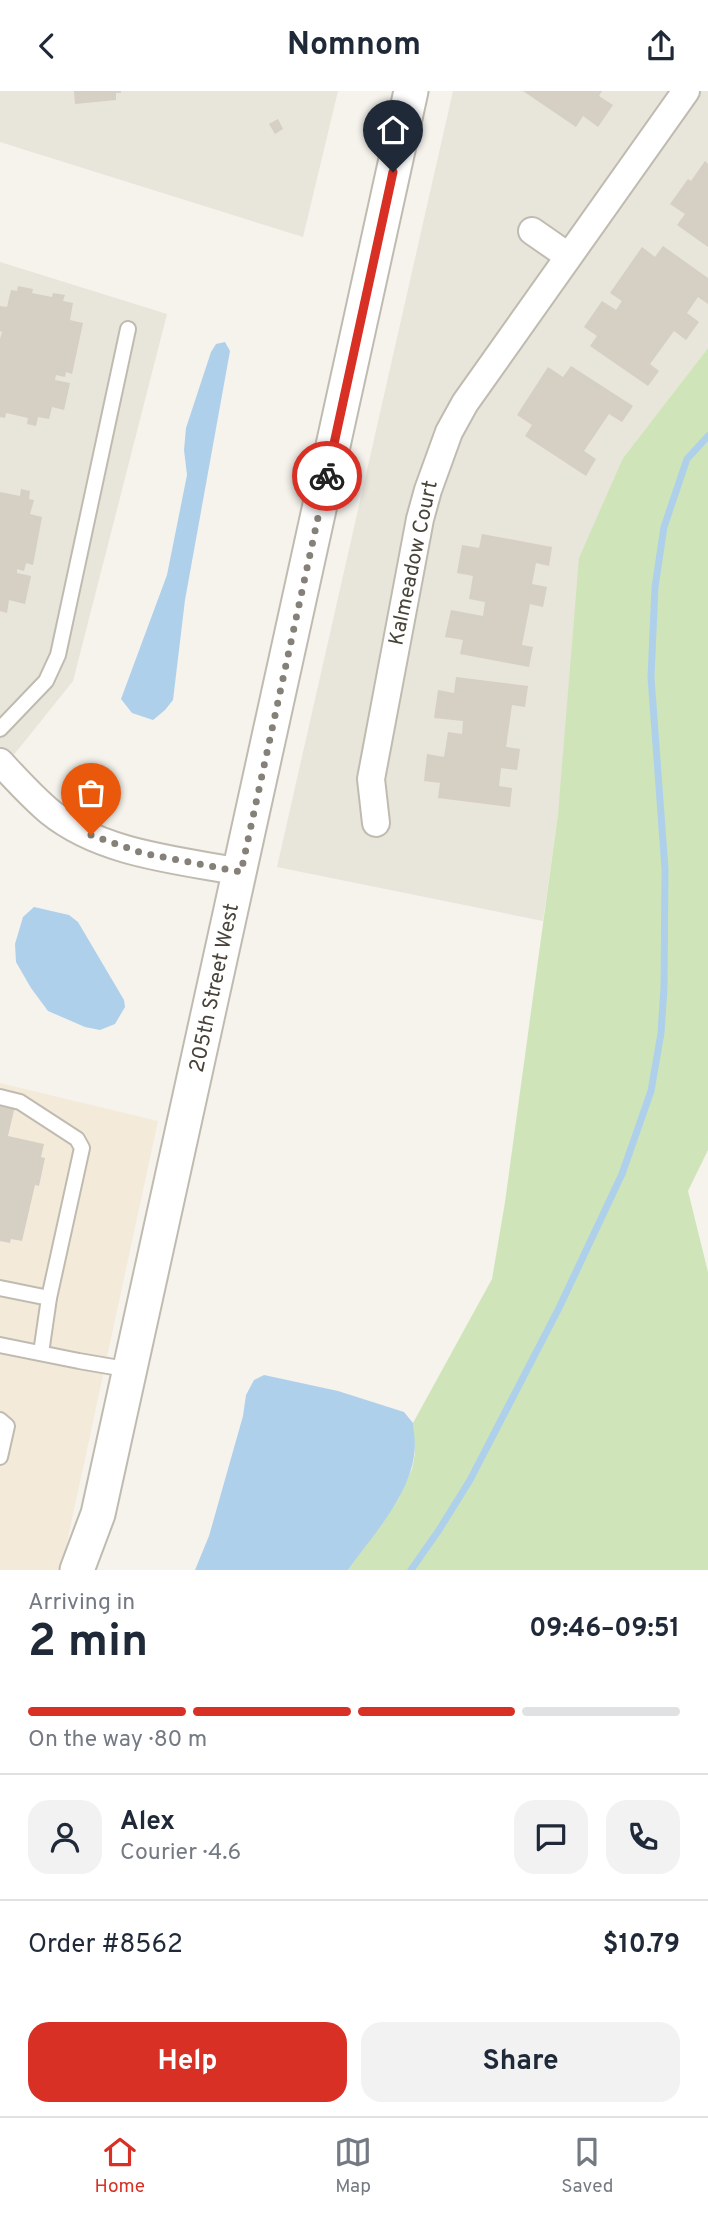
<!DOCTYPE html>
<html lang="en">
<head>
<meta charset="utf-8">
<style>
  :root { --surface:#fff; --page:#f2f2f3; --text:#1f2937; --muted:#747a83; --line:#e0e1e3; --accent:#d93025 }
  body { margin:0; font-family:Overpass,sans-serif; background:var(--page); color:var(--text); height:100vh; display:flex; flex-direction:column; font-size:26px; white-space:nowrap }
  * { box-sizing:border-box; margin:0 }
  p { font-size:23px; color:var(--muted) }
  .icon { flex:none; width:38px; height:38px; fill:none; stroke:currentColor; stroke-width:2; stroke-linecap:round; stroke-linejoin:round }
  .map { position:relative; height:1479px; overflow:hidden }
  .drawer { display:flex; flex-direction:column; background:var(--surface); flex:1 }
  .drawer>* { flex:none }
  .pin { position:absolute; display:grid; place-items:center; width:60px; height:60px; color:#fff; margin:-72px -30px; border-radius:50% 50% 50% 0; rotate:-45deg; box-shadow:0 0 7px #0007 }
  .pin .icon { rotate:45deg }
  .courier { position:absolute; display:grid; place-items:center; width:70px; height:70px; margin:-35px; border:5px solid #d93025; border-radius:50%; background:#fff; color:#222; box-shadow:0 2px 9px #0007 }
  .summary em { font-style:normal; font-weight:700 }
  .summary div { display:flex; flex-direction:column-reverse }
  .summary { display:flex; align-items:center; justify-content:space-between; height:119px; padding:0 28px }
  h1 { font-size:46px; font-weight:700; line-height:52px }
  .bar { display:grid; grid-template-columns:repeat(4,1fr); gap:10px 7px; align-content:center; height:84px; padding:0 28px }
  .bar i { height:9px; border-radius:5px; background:var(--line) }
  .bar .selected { background:var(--accent) }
  .bar p { grid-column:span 4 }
  .line { display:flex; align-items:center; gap:18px; padding:0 28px; border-top:2px solid var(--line) }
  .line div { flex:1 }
  .round { display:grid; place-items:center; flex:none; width:74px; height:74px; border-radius:21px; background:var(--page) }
  .button { display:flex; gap:14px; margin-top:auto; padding:14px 28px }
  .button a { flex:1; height:80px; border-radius:21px; background:var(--accent); color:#fff; font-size:28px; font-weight:700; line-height:80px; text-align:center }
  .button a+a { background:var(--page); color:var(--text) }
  header { display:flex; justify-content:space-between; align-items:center; height:91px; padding:0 28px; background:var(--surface); font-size:32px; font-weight:700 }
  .dock { display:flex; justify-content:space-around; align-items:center; height:98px; border-top:2px solid var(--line); background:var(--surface); font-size:19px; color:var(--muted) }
  .dock a { display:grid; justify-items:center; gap:4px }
  .dock .selected { color:var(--accent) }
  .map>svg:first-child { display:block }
</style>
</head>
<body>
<header><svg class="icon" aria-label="back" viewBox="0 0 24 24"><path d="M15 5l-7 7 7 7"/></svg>Nomnom<svg class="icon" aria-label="share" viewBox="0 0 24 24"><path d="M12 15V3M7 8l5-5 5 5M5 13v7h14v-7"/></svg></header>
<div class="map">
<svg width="708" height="1479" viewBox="0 0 708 1479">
  <rect width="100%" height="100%" fill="#f5f3ec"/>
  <g fill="#e8e5db">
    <path d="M0,0H338L303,146L0,51Z"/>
    <path d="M453,0H708V257L623,367L558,723L543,830L277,776Z"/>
    <path d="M0,171L167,223L73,590L0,681Z"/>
  </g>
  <path fill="#f4eada" d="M0,992L158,1030L61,1479H0Z"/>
  <path fill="#cfe5b9" d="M708,257V1059L688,1100L708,1181V1479H348L398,1409L412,1378L415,1362L413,1332L492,1188L505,1111L558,723L579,467L623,367Z"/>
  <g fill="#afd0eb">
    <path d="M225,251L230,260L185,509L173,609L165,619L153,629L132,622L121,608L167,484L187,384L184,359L186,337L211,261L216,253Z"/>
    <path d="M34,816L69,824L78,831L124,909L125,916L115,933L100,939L85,936L48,920L31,897L16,871L15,853L23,826Z"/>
    <path d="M264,1284L338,1300L404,1321L413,1332C414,1342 416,1354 414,1365C408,1407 372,1445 348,1479H195L209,1445L243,1325L246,1304L254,1289Z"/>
  </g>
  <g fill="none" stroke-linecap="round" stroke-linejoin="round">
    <path stroke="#afd0eb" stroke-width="7" d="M411,1479L439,1439L470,1389L559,1217L622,1083L651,1000L661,942L664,897L665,778L651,586L655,496L664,436L687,368L708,345"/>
  </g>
  <g fill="#d6cfc3">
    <path d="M74,0H121V2H116V9L75,13Z"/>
    <path d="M523,0H602L599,5L613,14L598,36L583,25L576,36Z"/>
    <path d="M278,28L283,38L275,43L269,33Z"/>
    <path d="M705,70L708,73V156L677,134L685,123L670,113L688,88L691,90Z"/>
    <path d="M663,155L708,187V213L698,206L687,222L699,231L686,249L674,240L650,273L659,280L648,295L590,255L597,245L584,236L602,210L616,219L622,210L610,202L642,156L655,166Z"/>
    <path d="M18,195L33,198L32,202L52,206L53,202L65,204L63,210L73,212L70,229L83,232L72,283L66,281L65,286L56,284L55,289L70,292L64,319L52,316L49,328L38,326L36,335L27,333L28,327L6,322L5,327L0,326V248L2,241L0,240V215L7,216L11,199L17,200Z"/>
    <path d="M571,275L633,315L622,331L609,323L584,360L596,368L586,385L525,345L532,334L517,324L548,276L563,286Z"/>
    <path d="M21,398L30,400L29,408L34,409L30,423L42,426L33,474L26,472L24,480L17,478V482L31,485L25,513L9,509L7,522L0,520V401L20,405Z"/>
    <path d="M482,443L552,456L549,475L536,472L532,493L547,496L543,516L530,513L522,554L533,556L529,576L460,563L463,549L445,546L451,519L483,525L485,511L469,508L473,485L457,482L462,454L479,457Z"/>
    <path d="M456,586L528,595L525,616L512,614L506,656L520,658L517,679L501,677L499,695L512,697L510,716L438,707L440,692L424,690L427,663L444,666L448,641L462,643L463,630L434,627L438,599L454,602Z"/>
    <path d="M0,1012L15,1015L8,1045L44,1053L41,1066L45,1067L39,1095L35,1094L22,1150L11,1148L10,1152L0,1150Z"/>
  </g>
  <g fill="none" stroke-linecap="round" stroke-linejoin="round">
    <g stroke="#c0bbb0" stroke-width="18">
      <g id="service">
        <path d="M0,638L46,590L58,564L128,238"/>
        <path d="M0,1006L20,1011L77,1048L82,1057L49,1207"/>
        <path d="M0,1197L49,1207L41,1262"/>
        <path d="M0,1254L79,1270L131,1279"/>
        <path d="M0,1329L7,1335L0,1366"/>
      </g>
    </g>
    <g stroke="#c0bbb0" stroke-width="30">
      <g id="minor">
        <path d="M532,140L568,165"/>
        <path d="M0,671C16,688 32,706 50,721C102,763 178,769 241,781"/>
        <path d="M376,732L371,688L420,428L428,399L449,341L465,312L686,0"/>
      </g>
    </g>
    <g stroke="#c0bbb0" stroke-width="37">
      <path id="tertiary" d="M77,1479L98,1423L411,0"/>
    </g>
    <use href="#service" stroke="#fff" stroke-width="14"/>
    <use href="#minor" stroke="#fff" stroke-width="26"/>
    <use href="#tertiary" stroke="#fff" stroke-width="33"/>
  </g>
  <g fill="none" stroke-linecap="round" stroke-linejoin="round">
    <path stroke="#858178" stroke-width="7" stroke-dasharray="0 12.6" d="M91,744L142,762L241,781L327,385"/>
    <path stroke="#d93025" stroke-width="9" d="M327,385L393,81"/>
  </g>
  <g text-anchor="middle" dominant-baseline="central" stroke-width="5" stroke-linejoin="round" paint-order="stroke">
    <g font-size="21" fill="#49443a" stroke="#fff">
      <text transform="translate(414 472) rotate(-78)">Kalmeadow Court</text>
      <text transform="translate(215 897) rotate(-78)">205th Street West</text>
    </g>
  </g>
</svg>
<div class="pin" style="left:91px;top:744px;background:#ea580c"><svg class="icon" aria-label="bag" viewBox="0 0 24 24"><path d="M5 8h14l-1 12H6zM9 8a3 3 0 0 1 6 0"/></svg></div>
<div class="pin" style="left:393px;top:81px;background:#1f2937"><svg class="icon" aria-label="home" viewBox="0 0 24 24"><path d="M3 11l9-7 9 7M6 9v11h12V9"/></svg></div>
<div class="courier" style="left:327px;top:385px"><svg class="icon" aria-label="bike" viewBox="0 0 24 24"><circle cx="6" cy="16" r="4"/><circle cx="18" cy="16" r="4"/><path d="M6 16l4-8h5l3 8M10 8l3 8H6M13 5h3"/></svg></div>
</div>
<section class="drawer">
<div class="summary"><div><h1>2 min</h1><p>Arriving in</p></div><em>09:46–09:51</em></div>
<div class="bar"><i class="selected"></i><i class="selected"></i><i class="selected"></i><i></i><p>On the way · 80 m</p></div>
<div class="line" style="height:126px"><a class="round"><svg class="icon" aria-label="person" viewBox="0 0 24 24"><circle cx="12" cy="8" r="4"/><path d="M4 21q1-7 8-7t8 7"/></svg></a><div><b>Alex</b><p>Courier · 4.6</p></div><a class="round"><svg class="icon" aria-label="chat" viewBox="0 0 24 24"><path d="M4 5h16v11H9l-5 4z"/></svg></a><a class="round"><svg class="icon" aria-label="phone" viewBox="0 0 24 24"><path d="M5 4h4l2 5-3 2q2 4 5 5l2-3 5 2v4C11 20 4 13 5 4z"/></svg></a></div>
<div class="line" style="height:91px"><div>Order #8562</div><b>$10.79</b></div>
<div class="button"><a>Help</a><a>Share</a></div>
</section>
<nav class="dock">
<a class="selected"><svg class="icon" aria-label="home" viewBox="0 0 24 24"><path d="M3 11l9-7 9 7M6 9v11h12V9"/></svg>Home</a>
<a><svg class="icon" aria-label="map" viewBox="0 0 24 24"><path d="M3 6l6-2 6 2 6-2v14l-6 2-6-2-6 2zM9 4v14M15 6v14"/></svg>Map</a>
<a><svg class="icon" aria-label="saved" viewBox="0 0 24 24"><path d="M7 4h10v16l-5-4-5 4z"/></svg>Saved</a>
</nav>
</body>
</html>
